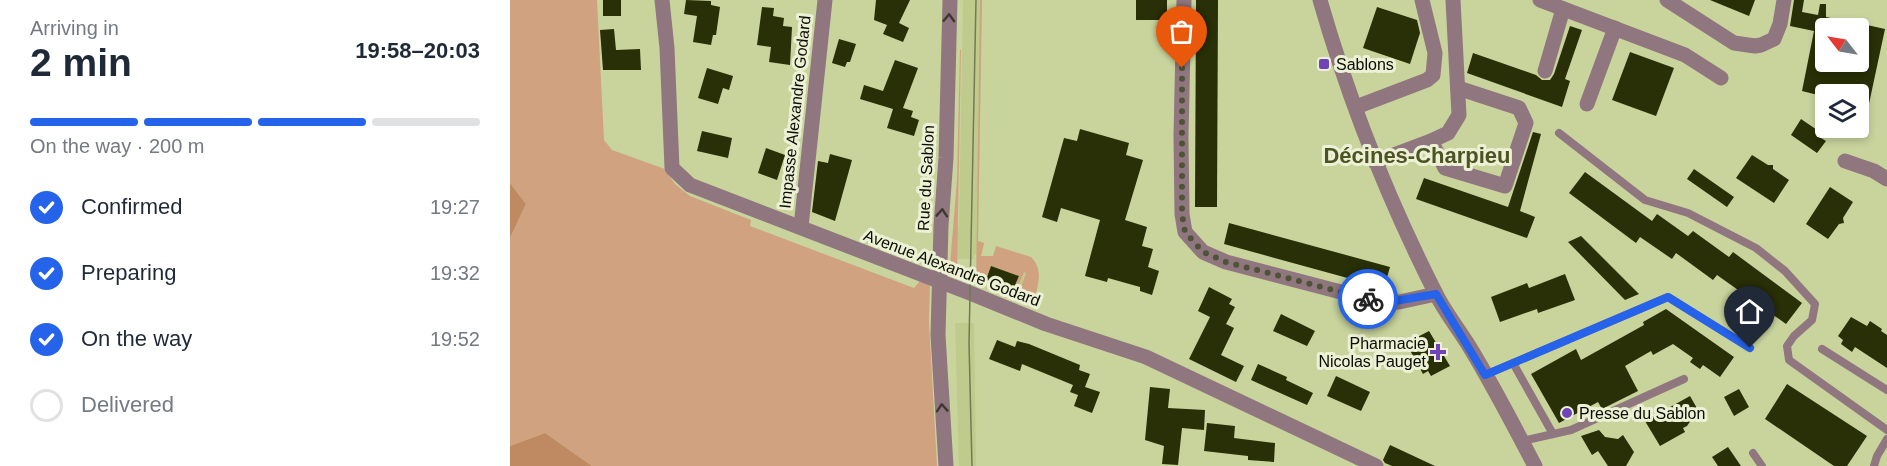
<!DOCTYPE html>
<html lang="en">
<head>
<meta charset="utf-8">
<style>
  :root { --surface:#fff; --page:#f2f2f3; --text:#1f2937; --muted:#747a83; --line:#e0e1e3; --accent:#2563eb }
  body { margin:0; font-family:Arial,sans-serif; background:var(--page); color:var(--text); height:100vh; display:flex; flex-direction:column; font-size:22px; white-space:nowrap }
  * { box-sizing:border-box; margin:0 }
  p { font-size:20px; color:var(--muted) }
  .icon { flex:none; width:33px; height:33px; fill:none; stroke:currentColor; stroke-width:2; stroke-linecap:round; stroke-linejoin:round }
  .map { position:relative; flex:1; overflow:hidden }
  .drawer { display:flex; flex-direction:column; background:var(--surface); width:510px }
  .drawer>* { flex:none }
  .needle { width:39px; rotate:301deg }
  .buttons { position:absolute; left:1305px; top:18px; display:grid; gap:12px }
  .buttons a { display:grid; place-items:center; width:54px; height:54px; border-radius:6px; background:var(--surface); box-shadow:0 3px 9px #0003; font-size:30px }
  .pin { position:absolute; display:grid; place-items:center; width:51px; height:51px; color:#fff; margin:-62px -26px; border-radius:50% 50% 50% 0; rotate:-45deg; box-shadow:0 0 6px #0007 }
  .pin .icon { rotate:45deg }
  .courier { position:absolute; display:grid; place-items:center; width:60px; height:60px; margin:-30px; border:4px solid #2563eb; border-radius:50%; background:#fff; color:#222; box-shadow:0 2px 8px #0007 }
  .overview em { font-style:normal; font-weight:700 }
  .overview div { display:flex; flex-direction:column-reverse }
  .overview { display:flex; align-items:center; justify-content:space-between; height:102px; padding:0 30px }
  h1 { font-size:39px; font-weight:700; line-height:45px }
  .bar { display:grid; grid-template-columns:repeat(4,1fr); gap:9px 6px; align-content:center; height:72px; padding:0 30px }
  .bar i { height:8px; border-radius:4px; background:var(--line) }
  .bar .selected { background:var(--accent) }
  .bar p { grid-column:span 4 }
  ol { padding:0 30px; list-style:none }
  li { display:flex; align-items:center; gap:18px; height:66px }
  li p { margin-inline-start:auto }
  li .icon { padding:6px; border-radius:50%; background:var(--accent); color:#fff; stroke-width:4 }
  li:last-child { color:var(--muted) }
  li i { width:33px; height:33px; border:3px solid var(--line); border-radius:50% }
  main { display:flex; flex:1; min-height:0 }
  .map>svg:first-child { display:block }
</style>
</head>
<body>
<main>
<section class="drawer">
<div class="overview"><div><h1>2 min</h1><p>Arriving in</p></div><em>19:58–20:03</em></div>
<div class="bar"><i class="selected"></i><i class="selected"></i><i class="selected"></i><i></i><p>On the way · 200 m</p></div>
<ol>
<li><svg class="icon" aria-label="check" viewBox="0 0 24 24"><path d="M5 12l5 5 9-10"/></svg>Confirmed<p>19:27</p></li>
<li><svg class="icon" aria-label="check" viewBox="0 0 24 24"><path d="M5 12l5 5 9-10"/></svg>Preparing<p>19:32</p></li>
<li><svg class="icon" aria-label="check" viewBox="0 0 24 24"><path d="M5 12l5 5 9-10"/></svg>On the way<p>19:52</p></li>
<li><i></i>Delivered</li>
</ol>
</section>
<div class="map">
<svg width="1377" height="466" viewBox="0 0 1377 466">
  <rect width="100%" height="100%" fill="#c9d49d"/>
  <g fill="#bfcb8c">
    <path d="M453,0H472L468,241L474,243L471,256L516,272L508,295L503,293V290L476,280L472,288L466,286L467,255L464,254V259H445L447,226H449Z"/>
    <path d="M445,323H464L466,466H449Z"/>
  </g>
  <g fill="#d1a280">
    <path d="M0,0H87L94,140L102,150L155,169L165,184L180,196L241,220L240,226L404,288L410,281L420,284L419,322L427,466H82L35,433L0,446V238L16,204L0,183Z"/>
    <path d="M470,0H472L468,241L474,243L471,256H483L486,246L521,257C534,270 528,285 524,300L508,295L516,273L514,272L505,294L503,293L509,276L481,266L472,288L466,286Z"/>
    <path d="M450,50H451L447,272L440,265L447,180Z"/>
  </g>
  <g fill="#bf8962">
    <path d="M0,183L16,204L0,238Z"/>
    <path d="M35,433L82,466H0V446Z"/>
  </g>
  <g fill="#292f06">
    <rect x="93" y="0" width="18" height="16"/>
    <path d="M176,0L201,1V5L210,7L206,35H203L201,45L183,42L187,16L174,14Z"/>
    <path d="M366,0H400L389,23L399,28L393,42L373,34L377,25L364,20Z"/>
    <rect x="626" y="0" width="31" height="20"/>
    <path d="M686,0H708L707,207H685Z"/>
    <path d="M1200,0H1245L1239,16Z"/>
    <path d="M1284,0H1294L1292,12L1308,15L1310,4H1316V17L1346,23V28H1316V62H1348V23L1375,29L1354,127L1348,126V94H1316V97L1292,91L1304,31L1280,26Z"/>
    <path d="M252,7L264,8L263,16L274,18L273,26L282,27L280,65L259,62L261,47L247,45Z"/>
    <path d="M867,7L907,20L910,33L900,64L853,48Z"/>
    <path d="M1060,26L1072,30L1055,79L1060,81L1052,107L957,73L963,53L1026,75L1032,80H1040L1044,74Z"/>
    <path d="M104,29L106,50L130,49L131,70H93L90,30Z"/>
    <path d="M329,39L346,44L340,62H337L335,67L322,63Z"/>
    <path d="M1120,52L1164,68L1146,116L1102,100Z"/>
    <path d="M385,60L408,68L393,108L403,111L401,117L409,120L404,136L377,128L383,109L350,99L354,85L373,91Z"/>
    <path d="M197,68L223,76L219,90L213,88L208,104L188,98Z"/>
    <path d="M1291,119L1313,134L1311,138L1316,141L1307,153L1281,135Z"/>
    <path d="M570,129L619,143L616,155L633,160L615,220L637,227L632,246L643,249L638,267L649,271L642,295L630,291V287L598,278L597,282L575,276L590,220L551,208L547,222L532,217L554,138L567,141Z"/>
    <path d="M192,131L222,138L218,158L187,151Z"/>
    <path d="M1023,132L1031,134L1010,211L1025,217L1017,238L906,199L914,178L998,207Z"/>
    <path d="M256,148L275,155L267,180L248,173Z"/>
    <path d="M320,154L342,160L325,221L302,212L308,161L318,163Z"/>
    <path d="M1242,155L1258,165H1263V169L1279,180L1264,203L1226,178Z"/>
    <path d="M1184,169L1224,197L1217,207L1177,179Z"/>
    <path d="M1075,172L1142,221L1147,214L1178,236L1183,231L1219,257L1223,252L1292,303L1276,324L1207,275L1203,280L1166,253L1162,259L1130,237L1126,243L1059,193Z"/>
    <path d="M1320,187L1343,202L1333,218L1334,223L1329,224L1318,239L1296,224Z"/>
    <path d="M719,223L880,267L874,288L714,244Z"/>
    <path d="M1071,236L1129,294L1115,300L1058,242Z"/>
    <path d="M481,266L509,276L503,290L476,280Z"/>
    <path d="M1055,274L1065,300L1028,313L1027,309L990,322L981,297L1017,283L1019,288Z"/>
    <path d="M699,287L722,299L719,304L725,307L716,324L724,328L711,355L734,366L726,382L679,359L700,317L688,311Z"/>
    <path d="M1156,309L1224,357L1210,377L1193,365L1190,369L1180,362L1183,358L1163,344L1143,355L1141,351L1115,366L1128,391L1092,409L1088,402L1049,423L1021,374L1066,349L1071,360L1134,325L1133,322Z"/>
    <path d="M771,314L805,331L797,346L763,331Z"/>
    <path d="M1341,317L1357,326L1360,321L1372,329L1371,331L1377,335V368L1345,347L1342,352L1331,344L1333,340L1328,336Z"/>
    <path d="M919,331L940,366L921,376L918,371L913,374L896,343Z"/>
    <path d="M487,340L505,347L507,341L519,344L570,365L569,370L580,374L575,387L590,392L582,413L564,406L568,395L560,392L563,385L512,364L510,371L479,359Z"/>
    <path d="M748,364L777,377L776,380L803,393L797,405L741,380Z"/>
    <path d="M826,376L860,392L851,411L817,396Z"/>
    <path d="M1277,384L1357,436L1337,466H1324L1255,419Z"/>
    <path d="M640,387L660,389L658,408L695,410L694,430L672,428L668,465L652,464L654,446L635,440Z"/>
    <path d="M1229,389L1239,407L1224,416L1214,397Z"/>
    <path d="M1180,396L1188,410L1177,426L1173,428L1175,432L1150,446L1135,421Z"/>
    <path d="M697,423L725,426L724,438L765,443L764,462L738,460V456L694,451Z"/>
    <path d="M1089,430L1095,437L1108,439L1113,435L1124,452L1116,466H1098L1088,451L1082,455L1071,436Z"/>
    <path d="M880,445L925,466H882L875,463L873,460Z"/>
    <path d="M1218,447L1231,466H1208L1202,457Z"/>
  </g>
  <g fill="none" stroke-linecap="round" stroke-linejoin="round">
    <g stroke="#90777f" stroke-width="8">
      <path d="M1049,133L1135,200L1178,213L1246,248L1275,271L1305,304L1302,320L1284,336L1277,346L1279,360L1377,430"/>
      <path d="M1312,349L1377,390"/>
      <path d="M1003,363L1043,434"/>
      <path d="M975,375L1158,297L1240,348"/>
      <path d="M1012,441L1061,430L1174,379"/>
      <path d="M1243,453L1252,466"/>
      <path d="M1364,466L1367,456L1377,439"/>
    </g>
    <g stroke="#90777f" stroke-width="15">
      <path d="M152,0L157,48L162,168L180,185L460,293L536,324L636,357L866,466"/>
      <path d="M674,0L671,136L672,214L675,232L693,252L716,262L873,303L889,302L926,294"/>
      <path d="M810,0C839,101 878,199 925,292C934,311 948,328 959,346C983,385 1004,426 1025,466"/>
      <path d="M1030,0L1175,55L1211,78"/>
      <path d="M1157,0L1224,43L1245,46L1251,45L1264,39L1270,24L1274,0"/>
      <path d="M1035,71L1053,9"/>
      <path d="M1077,104L1105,28"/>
      <path d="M846,107L917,80L923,75L925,53L912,0"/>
      <path d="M921,141L935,168L995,186L1016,123L1009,108L948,88"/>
      <path d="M1335,161L1364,171L1377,179"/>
      <path d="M865,162L921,141L938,133L949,115L943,0"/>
      <path d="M291,227L315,0"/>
      <path d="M436,466L428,335L431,226L436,158L440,0"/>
    </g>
    <path stroke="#737956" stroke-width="1.5" d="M462,466L459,343L466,0"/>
  </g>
  <defs><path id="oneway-chevron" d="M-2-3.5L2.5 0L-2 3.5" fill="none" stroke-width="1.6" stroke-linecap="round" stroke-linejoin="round" transform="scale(1.5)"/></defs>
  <g stroke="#403733">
    <use href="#oneway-chevron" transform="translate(439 18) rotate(-88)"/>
    <use href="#oneway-chevron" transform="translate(432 213) rotate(-86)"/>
    <use href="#oneway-chevron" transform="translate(432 408) rotate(-94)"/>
  </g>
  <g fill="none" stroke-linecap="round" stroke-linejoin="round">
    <path stroke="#4e5337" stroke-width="6" stroke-dasharray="0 10.8" d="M672,68V214L675,232L693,252L716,262L858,299"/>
    <path stroke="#2563eb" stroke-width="8" d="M858,299L873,303L926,294L975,375L1158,297L1240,348"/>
  </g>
  <g fill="#7143bb" stroke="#ecf1d6" stroke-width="2">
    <rect x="808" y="58" width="12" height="12" rx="3"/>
    <path d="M925 343h6v6h6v6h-6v6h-6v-6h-6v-6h6z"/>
    <circle cx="1057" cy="413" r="6"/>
  </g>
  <g text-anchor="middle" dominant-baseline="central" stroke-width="6" stroke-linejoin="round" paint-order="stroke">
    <g font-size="16" fill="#0b0d00" stroke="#ecf1d6" text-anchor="start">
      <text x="826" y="64">Sablons</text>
      <text x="916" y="343" text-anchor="end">Pharmacie<tspan x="916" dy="18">Nicolas Pauget</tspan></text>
      <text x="1069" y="413">Presse du Sablon</text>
    </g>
    <g font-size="16" fill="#0b0d00" stroke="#ecf1d6">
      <text transform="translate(285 112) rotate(-84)">Impasse Alexandre Godard</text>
      <text transform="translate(416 178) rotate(-87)">Rue du Sablon</text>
      <text transform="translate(442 268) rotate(21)">Avenue Alexandre Godard</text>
    </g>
    <g font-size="22" font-weight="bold" fill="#4d5421" stroke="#ecf1d6">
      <text x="907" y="155">Décines-Charpieu</text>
    </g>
  </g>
</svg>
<div class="buttons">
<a><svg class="needle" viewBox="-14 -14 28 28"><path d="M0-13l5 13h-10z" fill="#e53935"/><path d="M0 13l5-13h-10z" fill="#747a83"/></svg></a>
<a><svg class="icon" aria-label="layers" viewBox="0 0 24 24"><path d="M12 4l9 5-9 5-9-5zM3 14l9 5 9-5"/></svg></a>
</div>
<div class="pin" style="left:672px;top:68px;background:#ea580c"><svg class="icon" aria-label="bag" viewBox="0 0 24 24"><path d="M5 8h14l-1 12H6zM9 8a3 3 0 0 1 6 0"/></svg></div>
<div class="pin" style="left:1240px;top:348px;background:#1f2937"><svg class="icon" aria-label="home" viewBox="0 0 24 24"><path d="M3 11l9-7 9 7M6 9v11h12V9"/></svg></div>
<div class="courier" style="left:858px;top:299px"><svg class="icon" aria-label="bike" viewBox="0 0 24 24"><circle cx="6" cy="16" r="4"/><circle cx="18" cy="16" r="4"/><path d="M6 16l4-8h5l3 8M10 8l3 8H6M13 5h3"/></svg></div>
</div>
</main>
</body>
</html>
